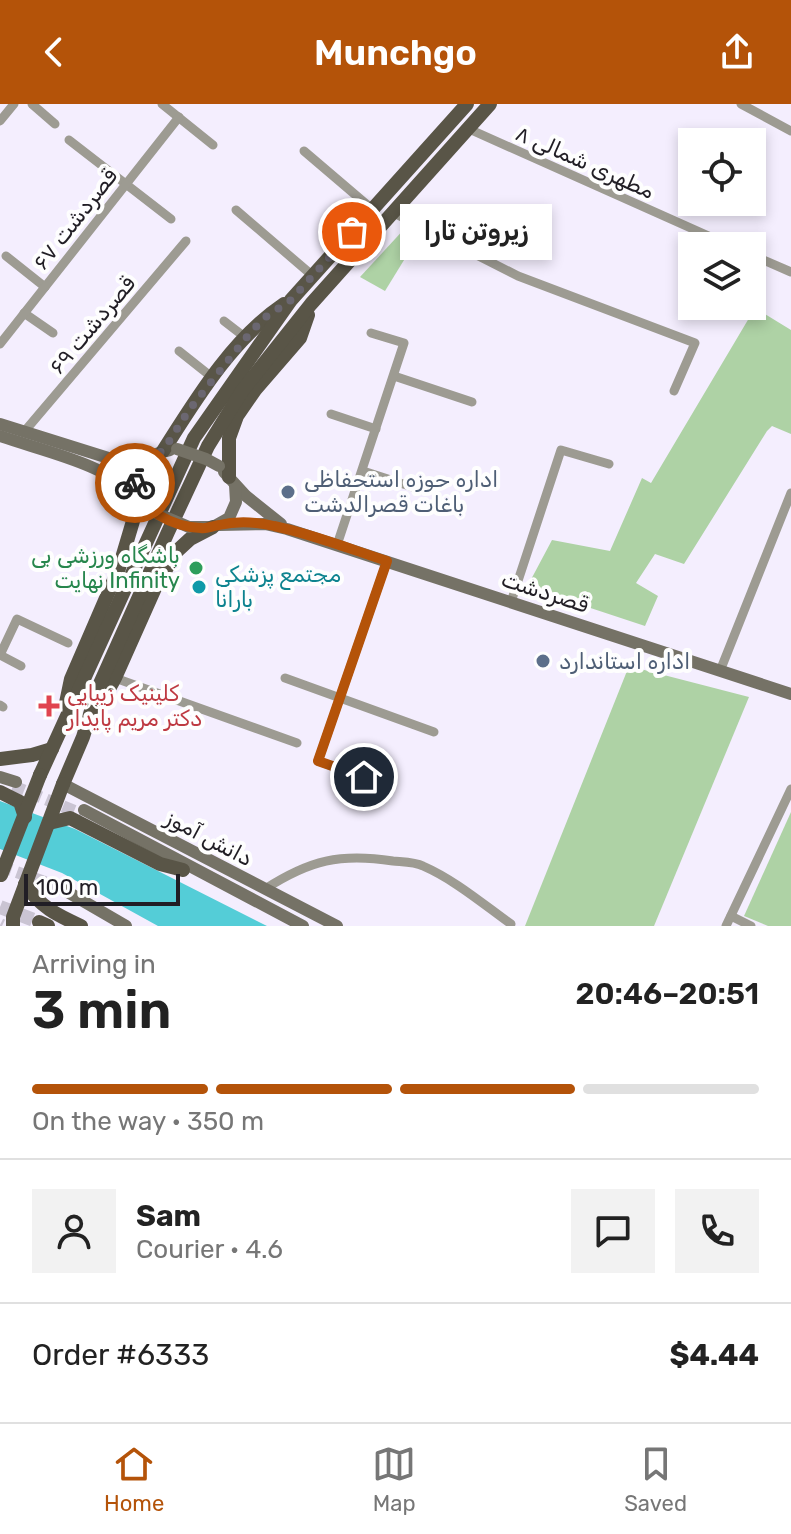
<!DOCTYPE html>
<html lang="en">
<head>
<meta charset="utf-8">
<style>
  :root { --surface:#fff; --page:#f2f2f2; --text:#222; --muted:#767676; --line:#e0e0e0; --accent:#b45309 }
  body { margin:0; font-family:Rubik,Vazirmatn,sans-serif; background:var(--page); color:var(--text); height:100vh; display:flex; flex-direction:column; font-size:30px; white-space:nowrap }
  * { box-sizing:border-box; margin:0 }
  p { font-size:26px; color:var(--muted) }
  .icon { flex:none; width:44px; height:44px; fill:none; stroke:currentColor; stroke-width:2; stroke-linecap:round; stroke-linejoin:round }
  .map { position:relative; height:822px; overflow:hidden }
  .details { display:flex; flex-direction:column; background:var(--surface); flex:1 }
  .details>* { flex:none }
  .fabs { position:absolute; left:678px; top:24px; display:grid; gap:16px }
  .fabs a { display:grid; place-items:center; width:88px; height:88px; border-radius:0px; background:var(--surface); box-shadow:0 4px 12px #0003; font-size:40px }
  .scale { position:absolute; left:24px; bottom:20px; width:156px; box-sizing:border-box; padding-left:8px; border:4px solid #211e25; border-top:0; font-size:22px; line-height:28px; white-space:nowrap; color:#211e25; -webkit-text-stroke:6px #fefefe; paint-order:stroke }
  .pin { position:absolute; display:grid; place-items:center; width:68px; height:68px; color:#fff; margin:-34px; border:4px solid #fff; border-radius:50%; box-shadow:0 2px 8px #0007 }
  .courier { position:absolute; display:grid; place-items:center; width:80px; height:80px; margin:-40px; border:6px solid #b45309; border-radius:50%; background:#fff; color:#222; box-shadow:0 2px 10px #0007 }
  .bubble { position:absolute; height:56px; border-radius:0px; background:var(--surface); box-shadow:0 4px 12px #0003; font-size:26px; font-weight:600; line-height:56px; text-align:center }
  .headline em { font-style:normal; font-weight:600 }
  .headline div { display:flex; flex-direction:column-reverse }
  .headline { display:flex; align-items:center; justify-content:space-between; height:136px; padding:0 32px }
  h1 { font-size:52px; font-weight:600; line-height:60px }
  .bar { display:grid; grid-template-columns:repeat(4,1fr); gap:12px 8px; align-content:center; height:96px; padding:0 32px }
  .bar i { height:10px; border-radius:6px; background:var(--line) }
  .bar .on { background:var(--accent) }
  .bar p { grid-column:span 4 }
  .line { display:flex; align-items:center; gap:20px; padding:0 32px; border-top:2px solid var(--line) }
  .line div { flex:1 }
  .round { display:grid; place-items:center; flex:none; width:84px; height:84px; border-radius:0px; background:var(--page) }
  header { display:flex; justify-content:space-between; align-items:center; height:104px; padding:0 32px; background:var(--accent); color:#fff; font-size:36px; font-weight:600 }
  .tabs { display:flex; justify-content:space-around; align-items:center; height:112px; border-top:2px solid var(--line); background:var(--surface); font-size:22px; color:var(--muted) }
  .tabs a { display:grid; justify-items:center; gap:4px }
  .tabs .on { color:var(--accent) }
  .map>svg:first-child { display:block }
</style>
</head>
<body>
<header><svg class="icon" aria-label="back" viewBox="0 0 24 24"><path d="M15 5l-7 7 7 7"/></svg>Munchgo<svg class="icon" aria-label="share" viewBox="0 0 24 24"><path d="M12 15V3M7 8l5-5 5 5M5 13v7h14v-7"/></svg></header>
<div class="map">
<svg width="791" height="822" viewBox="0 0 791 822">
  <rect width="100%" height="100%" fill="#f4eefe"/>
  <g fill="#aed2a5">
    <path d="M407,122L420,130L385,187L360,173Z"/>
    <path d="M755,204L791,226V330L772,322L767,327L684,460L655,450L636,479L658,492L645,522L527,483L552,436L610,447L642,374L651,379Z"/>
    <path d="M629,562L749,593L654,822H525Z"/>
    <path d="M791,708V822H768L744,812Z"/>
  </g>
  <path fill="#54cdd7" d="M0,697L75,725L267,822H158L62,769L0,745Z"/>
  <g fill="none" stroke-linecap="round" stroke-linejoin="round">
    <g stroke="#cac4d3" stroke-width="12" stroke-dasharray="12 6" stroke-linecap="butt">
      <path d="M13,682L82,710"/>
      <path d="M0,762L59,783"/>
    </g>
    <g stroke="#cac4d3" stroke-width="14" stroke-dasharray="14 7" stroke-linecap="butt">
      <path d="M0,803L39,818"/>
      <path d="M0,821L2,822"/>
    </g>
    <g stroke="#9d9b92" stroke-width="9">
      <path d="M32,0L55,20"/>
      <path d="M162,0L213,41"/>
      <path d="M741,0L791,27"/>
      <path d="M0,17L14,0"/>
      <path d="M469,25L731,142"/>
      <path d="M69,36L171,115"/>
      <path d="M304,47L372,105"/>
      <path d="M236,106L313,172"/>
      <path d="M394,109L518,172L695,239L674,287"/>
      <path d="M752,151L791,168"/>
      <path d="M6,152L45,183"/>
      <path d="M24,209L53,229"/>
      <path d="M224,217L246,234"/>
      <path d="M0,240L179,13"/>
      <path d="M179,247L213,274"/>
      <path d="M394,272L472,298"/>
      <path d="M331,310L376,325"/>
      <path d="M24,328L186,137"/>
      <path d="M363,367L425,387"/>
      <path d="M337,441L404,239L371,229"/>
      <path d="M387,457L318,657L387,682"/>
      <path d="M511,498L561,346L609,360"/>
      <path d="M0,551L17,515L68,539"/>
      <path d="M0,551L21,562"/>
      <path d="M720,567L791,389"/>
      <path d="M115,574L297,639"/>
      <path d="M285,574L434,628"/>
      <path d="M0,601L3,603"/>
      <path d="M265,785C310,756 340,749 393,757C403,758 415,758 423,762C455,776 483,800 511,820"/>
      <path d="M731,812L751,822"/>
      <path d="M726,822L791,685"/>
    </g>
    <g stroke="#757266" stroke-width="12">
      <path d="M0,320L118,357L127,359L146,356"/>
      <path d="M0,332C46,348 108,360 141,396"/>
      <path d="M224,368L246,392L281,420"/>
      <path d="M137,391C131,365 144,351 170,346"/>
      <path d="M219,421L265,420L287,425L791,590"/>
      <path d="M189,423H213L229,414L236,398L235,381"/>
      <path d="M0,673L16,678"/>
      <path d="M63,680L337,822"/>
      <path d="M84,706L303,822"/>
      <path d="M59,783L126,822"/>
    </g>
    <g stroke="#595547" stroke-width="14">
      <path d="M163,347C196,295 232,235 284,200"/>
      <path d="M229,373V334L237,312L255,286L300,234L308,211"/>
      <path d="M66,599L71,575L119,464L133,417L137,392"/>
      <path d="M98,605L115,574L156,482L177,447L190,435L213,423"/>
      <path d="M0,655L32,651L52,645"/>
      <path d="M40,671L194,334L291,196L467,0"/>
      <path d="M63,680L83,633L98,584L168,428L208,342L242,287L311,200L490,0"/>
      <path d="M0,688L20,698L25,713"/>
      <path d="M49,719L70,714L160,760L183,766"/>
      <path d="M25,780C40,803 57,811 81,822"/>
      <path d="M39,818L48,822"/>
    </g>
    <g stroke="#757266" stroke-width="12">
      <path d="M177,345L206,355L219,362"/>
      <path d="M145,401L158,410L189,423"/>
    </g>
    <g stroke="#595547" stroke-width="14">
      <path d="M1,771L40,671"/>
      <path d="M13,822V813L63,680"/>
    </g>
  </g>
  <g fill="none" stroke-linecap="round" stroke-linejoin="round">
    <path stroke="#6b6771" stroke-width="8" stroke-dasharray="0 14.4" d="M135,379L136,370L140,363L152,351L163,347L189,306L246,234L264,214L291,196L352,128"/>
    <path stroke="#b45309" stroke-width="10" d="M135,379C138,406 174,423 201,424C207,425 212,422 219,421C236,417 257,418 274,422C312,430 350,445 387,457L318,657L364,673"/>
  </g>
  <g fill="#5c6f8a" stroke="#fefefe" stroke-width="3">
    <circle cx="288" cy="388" r="8"/>
    <circle cx="543" cy="557" r="8"/>
  </g>
  <circle fill="#2e9e5b" stroke="#fefefe" stroke-width="3" cx="196" cy="464" r="8"/>
  <circle fill="#0f9aa8" stroke="#fefefe" stroke-width="3" cx="199" cy="483" r="8"/>
  <path fill="#e0444e" stroke="#fefefe" stroke-width="3" d="M45 590h8v8h8v8h-8v8h-8v-8h-8v-8h8z"/>
  <g text-anchor="middle" dominant-baseline="central" stroke-width="8" stroke-linejoin="round" paint-order="stroke">
    <g font-size="22" fill="#211e25" stroke="#fefefe">
      <text transform="translate(585 58) rotate(24)">۸ مطهری شمالی</text>
      <text transform="translate(75 115) rotate(-52)">۶۷ قصردشت</text>
      <text transform="translate(92 221) rotate(-50)">۶۹ قصردشت</text>
      <text transform="translate(545 488) rotate(18)">قصردشت</text>
      <text transform="translate(209 734) rotate(28)">دانش آموز</text>
    </g>
    <g font-size="22" fill="#4e5e75" stroke="#fefefe" text-anchor="start">
      <text x="304" y="375">اداره حوزه استحفاظی<tspan x="304" dy="25">باغات قصرالدشت</tspan></text>
      <text x="559" y="557">اداره استاندارد</text>
    </g>
    <g font-size="22" fill="#27864d" stroke="#fefefe" text-anchor="end">
      <text x="180" y="451">باشگاه ورزشی بی<tspan x="180" dy="25">نهایت Infinity</tspan></text>
    </g>
    <g font-size="22" fill="#0d838f" stroke="#fefefe" text-anchor="start">
      <text x="215" y="470">مجتمع پزشکی<tspan x="215" dy="25">بارانا</tspan></text>
    </g>
    <g font-size="22" fill="#be3a42" stroke="#fefefe" text-anchor="start">
      <text x="67" y="589">کلینیک زیبایی<tspan x="67" dy="25">دکتر مریم پایدار</tspan></text>
    </g>
  </g>
</svg>
<div class="fabs">
<a><svg class="icon" aria-label="locate" viewBox="0 0 24 24"><circle cx="12" cy="12" r="6"/><path d="M12 2v4M12 18v4M2 12h4M18 12h4"/></svg></a>
<a><svg class="icon" aria-label="layers" viewBox="0 0 24 24"><path d="M12 4l9 5-9 5-9-5zM3 14l9 5 9-5"/></svg></a>
</div>
<div class="scale">100 m</div>
<div class="pin" style="left:352px;top:128px;background:#ea580c"><svg class="icon" aria-label="bag" viewBox="0 0 24 24"><path d="M5 8h14l-1 12H6zM9 8a3 3 0 0 1 6 0"/></svg></div>
<div class="pin" style="left:364px;top:673px;background:#1f2937"><svg class="icon" aria-label="home" viewBox="0 0 24 24"><path d="M3 11l9-7 9 7M6 9v11h12V9"/></svg></div>
<div class="courier" style="left:135px;top:379px"><svg class="icon" aria-label="bike" viewBox="0 0 24 24"><circle cx="6" cy="16" r="4"/><circle cx="18" cy="16" r="4"/><path d="M6 16l4-8h5l3 8M10 8l3 8H6M13 5h3"/></svg></div>
<div class="bubble" style="left:400px;top:100px;width:152px">زیروتن تارا</div>
</div>
<section class="details">
<div class="headline"><div><h1>3 min</h1><p>Arriving in</p></div><em>20:46–20:51</em></div>
<div class="bar"><i class="on"></i><i class="on"></i><i class="on"></i><i></i><p>On the way · 350 m</p></div>
<div class="line" style="height:144px"><a class="round"><svg class="icon" aria-label="person" viewBox="0 0 24 24"><circle cx="12" cy="8" r="4"/><path d="M4 21q1-7 8-7t8 7"/></svg></a><div><b>Sam</b><p>Courier · 4.6</p></div><a class="round"><svg class="icon" aria-label="chat" viewBox="0 0 24 24"><path d="M4 5h16v11H9l-5 4z"/></svg></a><a class="round"><svg class="icon" aria-label="phone" viewBox="0 0 24 24"><path d="M5 4h4l2 5-3 2q2 4 5 5l2-3 5 2v4C11 20 4 13 5 4z"/></svg></a></div>
<div class="line" style="height:104px"><div>Order #6333</div><b>$4.44</b></div>
</section>
<nav class="tabs">
<a class="on"><svg class="icon" aria-label="home" viewBox="0 0 24 24"><path d="M3 11l9-7 9 7M6 9v11h12V9"/></svg>Home</a>
<a><svg class="icon" aria-label="map" viewBox="0 0 24 24"><path d="M3 6l6-2 6 2 6-2v14l-6 2-6-2-6 2zM9 4v14M15 6v14"/></svg>Map</a>
<a><svg class="icon" aria-label="saved" viewBox="0 0 24 24"><path d="M7 4h10v16l-5-4-5 4z"/></svg>Saved</a>
</nav>
</body>
</html>
